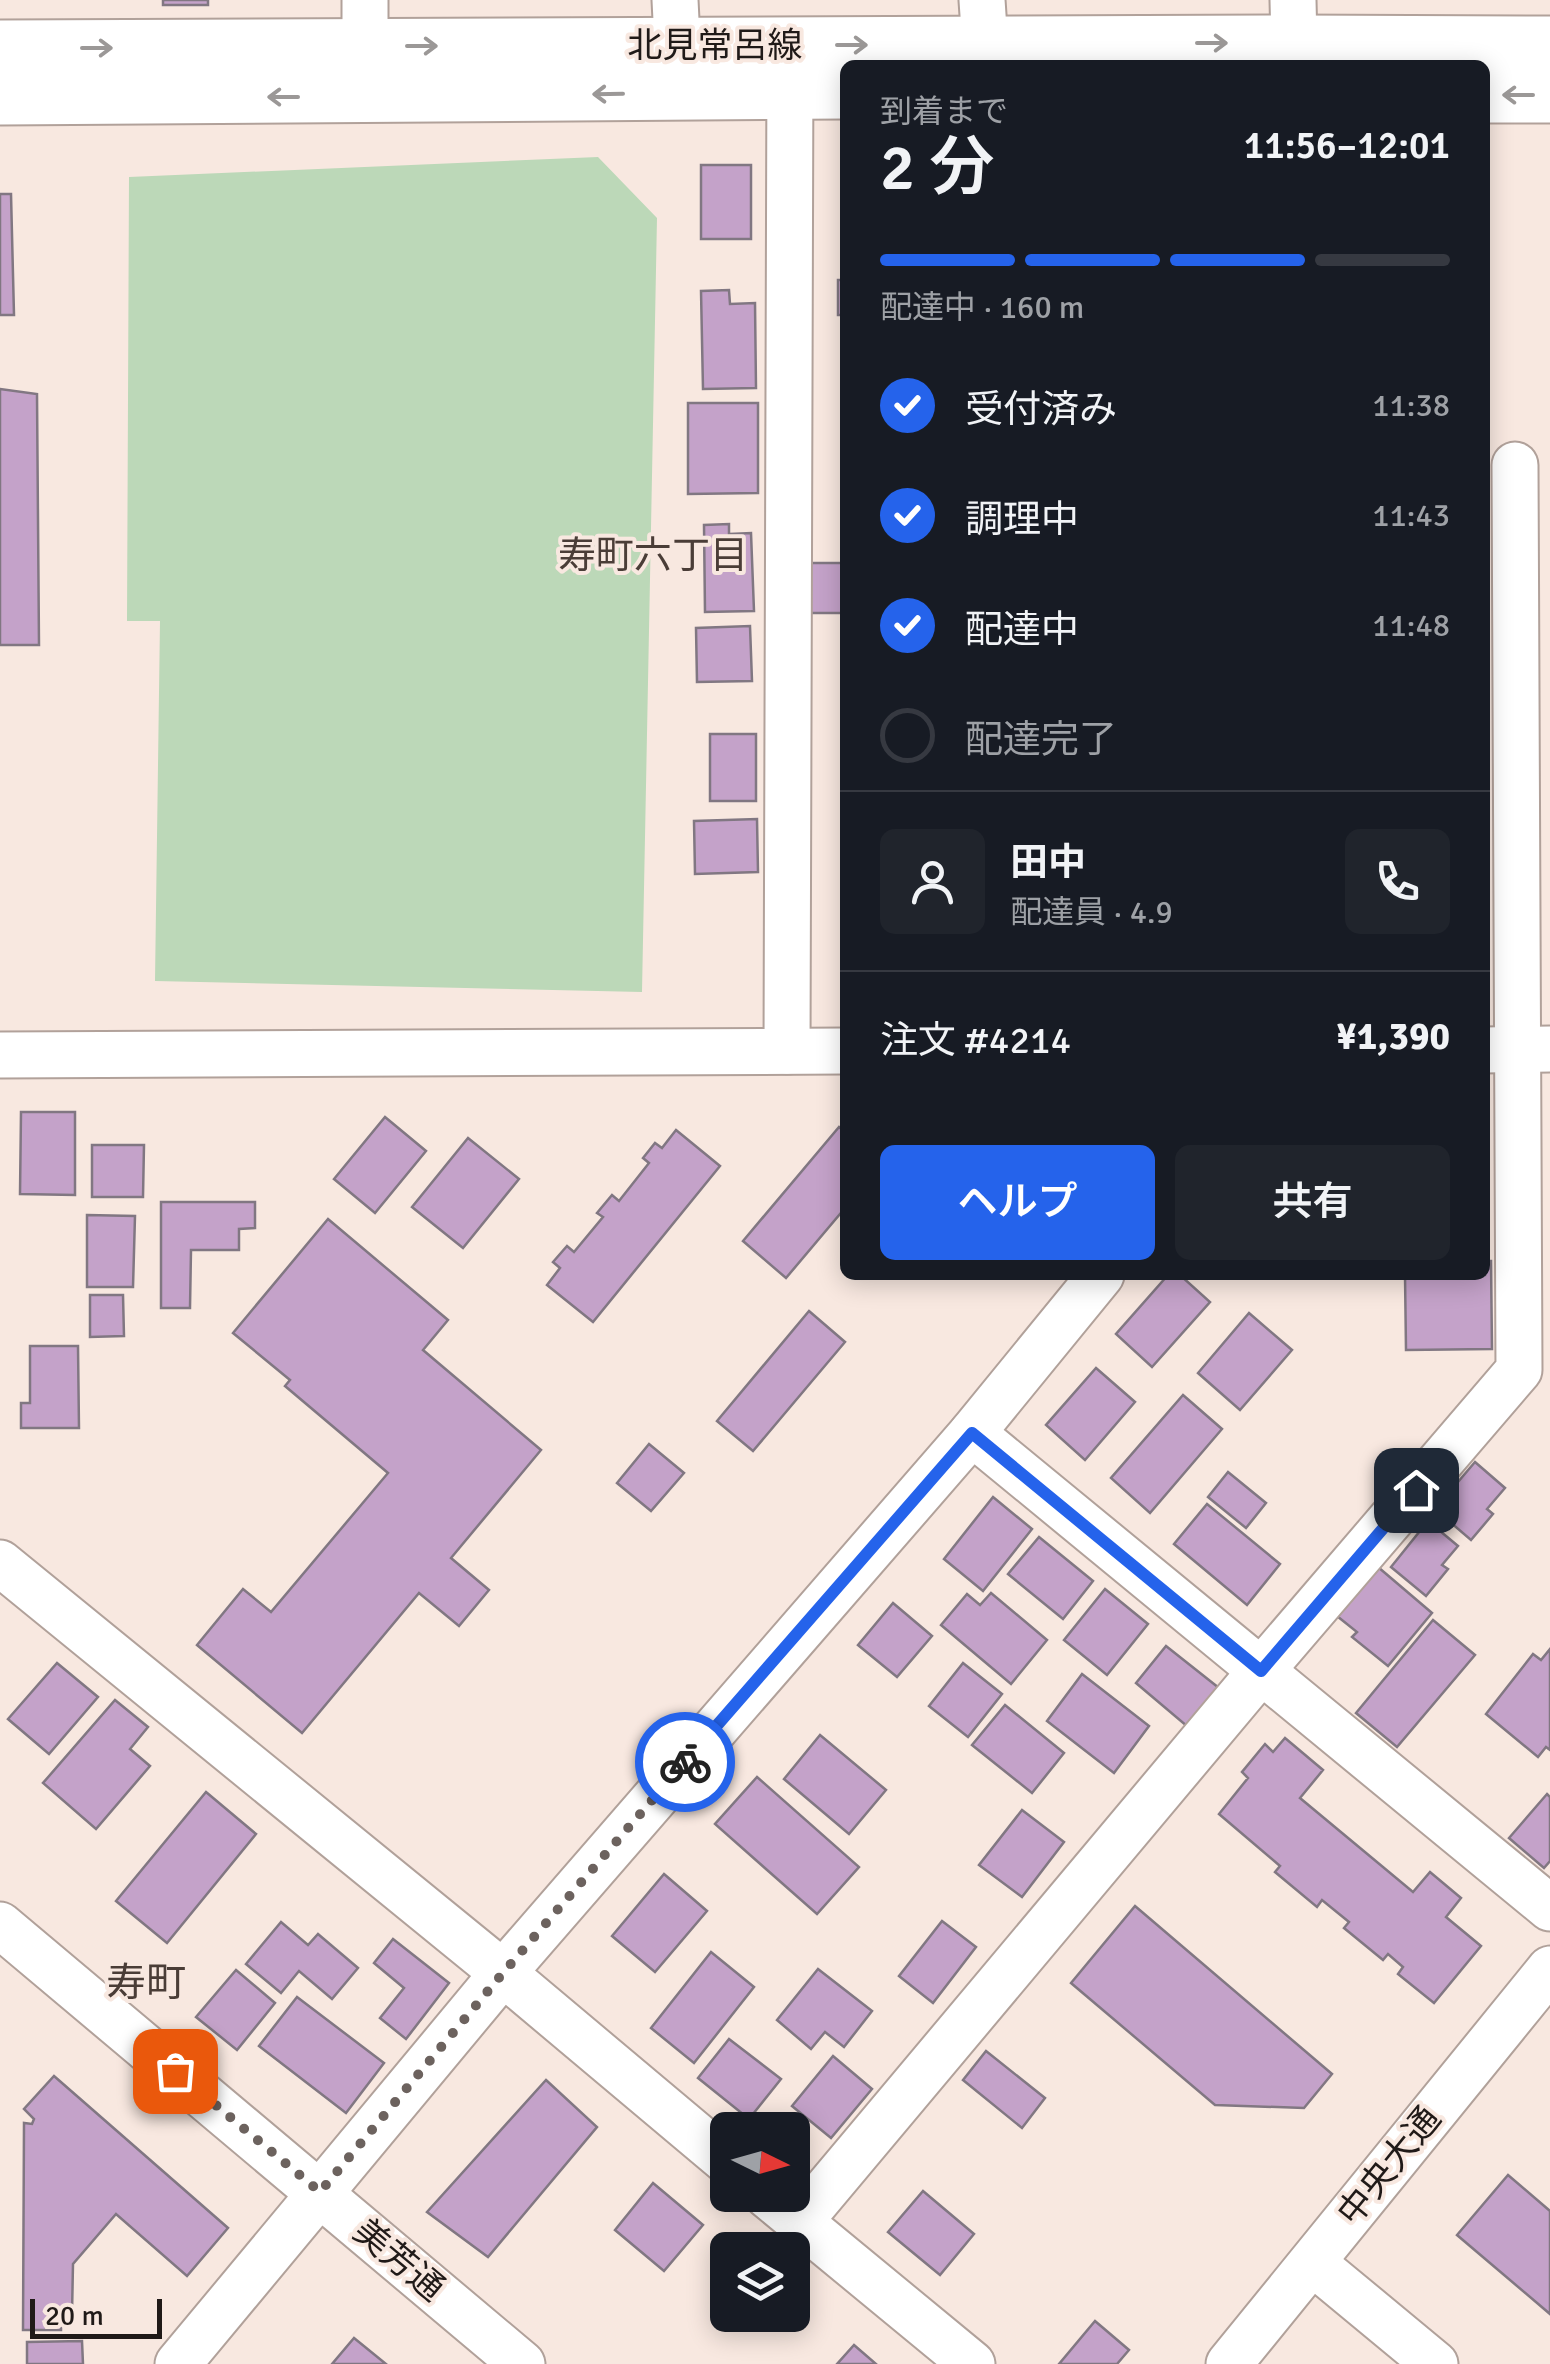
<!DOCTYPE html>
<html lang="ja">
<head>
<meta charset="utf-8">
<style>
  :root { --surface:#171b24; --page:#20242c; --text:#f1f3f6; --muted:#9ea1a6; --line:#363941; --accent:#2563eb }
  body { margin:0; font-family:Signika,"Noto Sans JP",sans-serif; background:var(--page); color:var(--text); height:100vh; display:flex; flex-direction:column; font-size:38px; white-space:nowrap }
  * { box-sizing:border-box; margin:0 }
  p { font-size:32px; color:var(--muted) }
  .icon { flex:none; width:55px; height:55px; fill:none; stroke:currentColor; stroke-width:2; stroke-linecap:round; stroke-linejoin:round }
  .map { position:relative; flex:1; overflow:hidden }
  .details { position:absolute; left:840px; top:60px; width:650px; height:1220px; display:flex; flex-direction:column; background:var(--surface); border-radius:15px; box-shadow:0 5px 25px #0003 }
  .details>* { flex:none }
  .needle { width:65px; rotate:95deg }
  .controls { position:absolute; left:710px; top:2112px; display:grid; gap:20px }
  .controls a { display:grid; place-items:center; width:100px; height:100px; border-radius:15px; background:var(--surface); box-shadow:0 5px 25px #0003; font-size:50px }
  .scale { position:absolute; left:30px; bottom:25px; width:132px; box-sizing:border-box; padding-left:10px; border:5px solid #201a18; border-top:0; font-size:28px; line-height:35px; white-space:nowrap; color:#201a18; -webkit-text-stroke:8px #f8e8e0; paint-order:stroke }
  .pin { position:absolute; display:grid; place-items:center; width:85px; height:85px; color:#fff; margin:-42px; border-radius:20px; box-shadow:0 5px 15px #0006 }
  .courier { position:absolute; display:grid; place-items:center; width:100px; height:100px; margin:-50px; border:8px solid #2563eb; border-radius:50%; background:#fff; color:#222; box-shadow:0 2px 12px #0007 }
  .head em { font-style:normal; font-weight:600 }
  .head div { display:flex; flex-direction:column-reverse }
  .head { display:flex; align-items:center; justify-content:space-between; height:170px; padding:0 40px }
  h1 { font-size:65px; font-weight:600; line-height:75px }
  .bar { display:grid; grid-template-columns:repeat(4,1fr); gap:15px 10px; align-content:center; height:120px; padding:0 40px }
  .bar i { height:12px; border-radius:8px; background:var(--line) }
  .bar .current { background:var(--accent) }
  .bar p { grid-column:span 4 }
  .line { display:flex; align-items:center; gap:25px; padding:0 40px; border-top:2px solid var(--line) }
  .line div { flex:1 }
  .round { display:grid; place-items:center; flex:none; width:105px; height:105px; border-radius:15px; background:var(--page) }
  ol { padding:0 40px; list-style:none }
  li { display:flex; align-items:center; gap:30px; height:110px }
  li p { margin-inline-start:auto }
  li .icon { padding:10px; border-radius:50%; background:var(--accent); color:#fff; stroke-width:4 }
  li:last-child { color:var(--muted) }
  li i { width:55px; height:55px; border:5px solid var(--line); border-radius:50% }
  .primary-button { display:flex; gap:20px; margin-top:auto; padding:20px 40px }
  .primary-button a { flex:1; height:115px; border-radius:15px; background:var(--accent); color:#fff; font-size:40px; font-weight:600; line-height:115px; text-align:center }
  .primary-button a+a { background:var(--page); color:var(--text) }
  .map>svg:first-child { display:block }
</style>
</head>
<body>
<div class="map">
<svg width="1550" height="2364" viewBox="0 0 1550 2364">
  <rect width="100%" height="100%" fill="#f8e8e0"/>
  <path fill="#bcd8b8" d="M598,157L657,218L642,992L155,981L160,621H127L129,177Z"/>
  <g fill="#c4a2c9" stroke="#817782" stroke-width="2.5">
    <rect x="163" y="0" width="45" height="5"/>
    <rect x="701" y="165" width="50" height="74"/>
    <path d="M0,194H11L14,315H0Z"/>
    <rect x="838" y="280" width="7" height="35"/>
    <path d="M729,290L730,304L755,303L756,388L703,389L701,291Z"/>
    <path d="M0,389L37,394L39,645H0Z"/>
    <path d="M688,403H758V493L688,494Z"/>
    <path d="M729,524V534L751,533L754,611L705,612L704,525Z"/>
    <rect x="805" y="563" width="40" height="50"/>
    <path d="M750,626L752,681L697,682L696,628Z"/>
    <rect x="710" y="734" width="46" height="67"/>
    <path d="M757,819L758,872L695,874L694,821Z"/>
    <path d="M21,1112H75V1195L20,1194Z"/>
    <path d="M385,1117L426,1151L375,1213L334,1179Z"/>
    <path d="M839,1127L845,1132V1208L786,1278L743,1241Z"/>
    <path d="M676,1130L720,1166L593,1322L547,1285L560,1268L553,1262L567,1246L574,1252L603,1217L597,1213L612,1195L619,1201L649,1163L643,1158L655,1143L662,1148Z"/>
    <path d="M468,1138L519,1179L463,1248L412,1207Z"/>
    <path d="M92,1145H144L143,1197H92Z"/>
    <path d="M161,1202H255V1228L239,1229V1250H191L190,1308H161Z"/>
    <path d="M87,1215L135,1216L133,1287H87Z"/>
    <path d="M328,1219L448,1320L423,1350L541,1450L451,1558L489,1590L459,1626L419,1593L302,1733L197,1645L243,1589L271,1612L388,1473L285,1386L290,1380L233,1333Z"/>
    <path d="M1485,1261H1491L1492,1349L1406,1350L1405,1275H1485Z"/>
    <path d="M1168,1275H1180L1210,1302L1152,1367L1116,1334Z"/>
    <path d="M90,1295H123L124,1336L90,1337Z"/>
    <path d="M809,1311L845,1342L753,1451L717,1421Z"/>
    <path d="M1249,1313L1292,1350L1240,1410L1198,1373Z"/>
    <path d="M30,1346H78L79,1428H21V1403H30Z"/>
    <path d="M1096,1368L1135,1402L1085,1460L1046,1425Z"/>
    <path d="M1183,1395L1222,1429L1150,1513L1111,1478Z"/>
    <path d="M649,1444L684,1473L651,1511L617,1483Z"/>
    <path d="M1475,1462L1505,1488L1487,1509L1493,1514L1471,1540L1435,1509Z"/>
    <path d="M1228,1472L1266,1503L1246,1528L1208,1497Z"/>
    <path d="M993,1497L1032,1529L983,1591L944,1559Z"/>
    <path d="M1207,1504L1280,1564L1247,1605L1174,1544Z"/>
    <path d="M1428,1521L1458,1546L1442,1565L1448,1569L1426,1596L1391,1567Z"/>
    <path d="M1039,1537L1093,1581L1063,1619L1008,1574Z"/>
    <path d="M1378,1567L1432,1613L1388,1666L1352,1637L1357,1632L1337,1616Z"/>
    <path d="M1105,1589L1148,1624L1107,1675L1064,1640Z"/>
    <path d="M991,1593L1047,1640L1011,1684L941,1625L967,1594L980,1605Z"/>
    <path d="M893,1603L932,1636L897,1677L858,1645Z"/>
    <path d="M1433,1620L1475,1655L1397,1747L1356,1713Z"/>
    <path d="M1166,1646L1219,1688L1188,1727L1136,1683Z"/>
    <path d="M1550,1649V1750L1546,1747L1538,1757L1486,1714L1533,1654L1541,1660Z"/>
    <path d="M57,1663L98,1697L49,1754L8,1719Z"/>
    <path d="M963,1663L1002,1694L968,1737L929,1706Z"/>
    <path d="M1082,1674L1149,1726L1114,1773L1047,1721Z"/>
    <path d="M115,1700L148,1727L130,1749L150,1766L96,1829L43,1783Z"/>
    <path d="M1005,1705L1064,1753L1032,1793L972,1745Z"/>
    <path d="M820,1735L886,1790L849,1834L784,1779Z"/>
    <path d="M1285,1738L1323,1770L1300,1798L1413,1892L1430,1872L1461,1898L1446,1917L1481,1946L1434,2003L1398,1974L1403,1967L1388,1954L1383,1960L1344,1928L1349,1922L1322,1900L1317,1907L1275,1872L1280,1866L1219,1814L1248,1778L1242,1772L1265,1744L1273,1752Z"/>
    <path d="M757,1777L859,1867L817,1914L715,1824Z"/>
    <path d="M206,1792L256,1834L167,1943L116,1901Z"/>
    <path d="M1547,1794L1550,1797V1861L1544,1868L1509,1838Z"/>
    <path d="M1022,1810L1064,1842L1022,1897L979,1865Z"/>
    <path d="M664,1874L707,1911L655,1972L612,1936Z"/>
    <path d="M1135,1906L1332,2074L1304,2108L1215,2105L1071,1983Z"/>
    <path d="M942,1921L976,1947L933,2003L899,1976Z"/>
    <path d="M281,1922L308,1945L318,1934L358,1968L332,1999L299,1971L281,1993L246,1964Z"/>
    <path d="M393,1939L449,1983L406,2039L380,2018L404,1988L374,1963Z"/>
    <path d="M711,1952L754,1987L694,2063L651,2028Z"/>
    <path d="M818,1969L872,2011L844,2047L825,2032L811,2049L777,2020Z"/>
    <path d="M236,1970L275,2003L237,2050L196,2017Z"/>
    <path d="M297,1997L384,2063L346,2113L259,2046Z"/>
    <path d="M729,2039L781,2079L749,2119L698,2078Z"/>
    <path d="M986,2051L1045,2098L1022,2128L963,2080Z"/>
    <path d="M833,2056L872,2089L831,2138L792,2106Z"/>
    <path d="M54,2076L228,2228L187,2276L116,2214L73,2264L72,2314H61V2330H23L24,2123L32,2124L34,2119L24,2109Z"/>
    <path d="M546,2080L597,2127L488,2257L427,2212Z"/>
    <path d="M1508,2175L1550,2211V2314L1457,2235Z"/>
    <path d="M653,2183L703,2225L664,2271L615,2230Z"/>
    <path d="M923,2191L974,2234L940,2275L888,2232Z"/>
    <path d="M1095,2321L1129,2350L1117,2364H1059Z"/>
    <path d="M354,2338L386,2364H332Z"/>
    <path d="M82,2341L83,2364H27V2342Z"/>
    <path d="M854,2345L876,2364H837Z"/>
  </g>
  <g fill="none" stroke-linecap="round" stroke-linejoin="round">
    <g stroke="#b1a19a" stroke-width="49">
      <g id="minor">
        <path d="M365,0V78"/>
        <path d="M675,0L679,81"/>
        <path d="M982,0L985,45"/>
        <path d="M1293,0L1294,43"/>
        <path d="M1485,1050L1550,1049"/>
        <path d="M787,1051L790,57"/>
        <path d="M0,1055L845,1051"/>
        <path d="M972,1433L1550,1908"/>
        <path d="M0,1563L503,1973L728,2162"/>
        <path d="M0,1925L522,2364"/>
        <path d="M767,2195L972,2364"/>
        <path d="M799,2222L1261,1671L1519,1370L1515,465"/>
        <path d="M1313,2263L1435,2364"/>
        <path d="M178,2364L503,1973L972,1433L1101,1275"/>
        <path d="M1229,2364L1550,1969"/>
      </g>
    </g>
    <g stroke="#b1a19a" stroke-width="59">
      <g id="major">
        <path d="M0,48L1294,43L1550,44"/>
        <path d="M1485,95H1550"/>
        <path d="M0,97L845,91"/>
      </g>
    </g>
    <use href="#minor" stroke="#fff" stroke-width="45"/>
    <use href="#major" stroke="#fff" stroke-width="55"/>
  </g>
  <defs><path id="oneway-shaft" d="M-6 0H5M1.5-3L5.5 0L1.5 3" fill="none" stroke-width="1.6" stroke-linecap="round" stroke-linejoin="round" transform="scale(2.5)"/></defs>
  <g stroke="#9b9897">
    <use href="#oneway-shaft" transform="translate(1212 43)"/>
    <use href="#oneway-shaft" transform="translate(852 45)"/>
    <use href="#oneway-shaft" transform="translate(422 46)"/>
    <use href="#oneway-shaft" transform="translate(97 48)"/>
    <use href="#oneway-shaft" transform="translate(608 94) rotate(179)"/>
    <use href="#oneway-shaft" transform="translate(1518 95) rotate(-180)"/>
    <use href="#oneway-shaft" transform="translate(283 97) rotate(180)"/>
  </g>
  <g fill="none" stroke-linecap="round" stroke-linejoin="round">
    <path stroke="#6c625e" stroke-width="10" stroke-dasharray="0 18" d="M175,2071L320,2192L503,1973L685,1762"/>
    <path stroke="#2563eb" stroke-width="12" d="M685,1762L972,1433L1261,1671L1416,1490"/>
  </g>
  <g text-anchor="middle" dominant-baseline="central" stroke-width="8" stroke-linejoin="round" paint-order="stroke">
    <g font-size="35" fill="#201a18" stroke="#f8e8e0">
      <text x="715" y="45">北見常呂線</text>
      <text transform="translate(1389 2166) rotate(-51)">中央大通</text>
      <text transform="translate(399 2260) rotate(40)">美芳通</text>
    </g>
    <g font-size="38" fill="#4a3d37" stroke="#f8e8e0">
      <text x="653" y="555">寿町六丁目</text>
    </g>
    <g font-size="40" fill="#4a3d37" stroke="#f8e8e0">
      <text x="146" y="1983">寿町</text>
    </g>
  </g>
</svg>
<div class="controls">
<a><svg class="needle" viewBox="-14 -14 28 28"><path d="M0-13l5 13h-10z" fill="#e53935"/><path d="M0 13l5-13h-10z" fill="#9ea1a6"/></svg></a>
<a><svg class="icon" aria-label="layers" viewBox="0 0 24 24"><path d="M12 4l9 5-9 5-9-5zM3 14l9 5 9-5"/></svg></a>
</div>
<div class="scale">20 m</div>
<div class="pin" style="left:175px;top:2071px;background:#ea580c"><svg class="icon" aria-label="bag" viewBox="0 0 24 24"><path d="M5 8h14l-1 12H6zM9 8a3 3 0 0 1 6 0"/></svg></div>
<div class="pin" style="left:1416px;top:1490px;background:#1f2937"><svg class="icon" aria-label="home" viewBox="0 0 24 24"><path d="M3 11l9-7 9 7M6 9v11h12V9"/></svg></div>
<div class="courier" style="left:685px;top:1762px"><svg class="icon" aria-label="bike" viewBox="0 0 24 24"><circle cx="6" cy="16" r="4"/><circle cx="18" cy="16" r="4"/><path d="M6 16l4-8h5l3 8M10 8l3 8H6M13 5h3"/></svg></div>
<section class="details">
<div class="head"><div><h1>2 分</h1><p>到着まで</p></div><em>11:56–12:01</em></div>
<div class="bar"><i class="current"></i><i class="current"></i><i class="current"></i><i></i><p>配達中 · 160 m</p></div>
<ol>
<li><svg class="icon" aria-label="check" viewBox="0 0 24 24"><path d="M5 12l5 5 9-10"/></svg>受付済み<p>11:38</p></li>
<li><svg class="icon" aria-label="check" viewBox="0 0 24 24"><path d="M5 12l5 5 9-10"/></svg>調理中<p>11:43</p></li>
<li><svg class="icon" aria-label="check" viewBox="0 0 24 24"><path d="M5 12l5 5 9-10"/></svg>配達中<p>11:48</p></li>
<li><i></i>配達完了</li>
</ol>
<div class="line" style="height:180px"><a class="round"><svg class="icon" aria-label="person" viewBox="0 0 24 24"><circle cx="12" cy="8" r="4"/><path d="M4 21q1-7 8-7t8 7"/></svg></a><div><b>田中</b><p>配達員 · 4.9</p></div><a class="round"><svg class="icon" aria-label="phone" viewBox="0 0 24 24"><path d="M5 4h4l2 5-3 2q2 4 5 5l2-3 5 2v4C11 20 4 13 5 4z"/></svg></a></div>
<div class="line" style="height:130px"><div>注文 #4214</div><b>¥1,390</b></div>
<div class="primary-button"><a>ヘルプ</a><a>共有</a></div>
</section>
</div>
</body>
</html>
